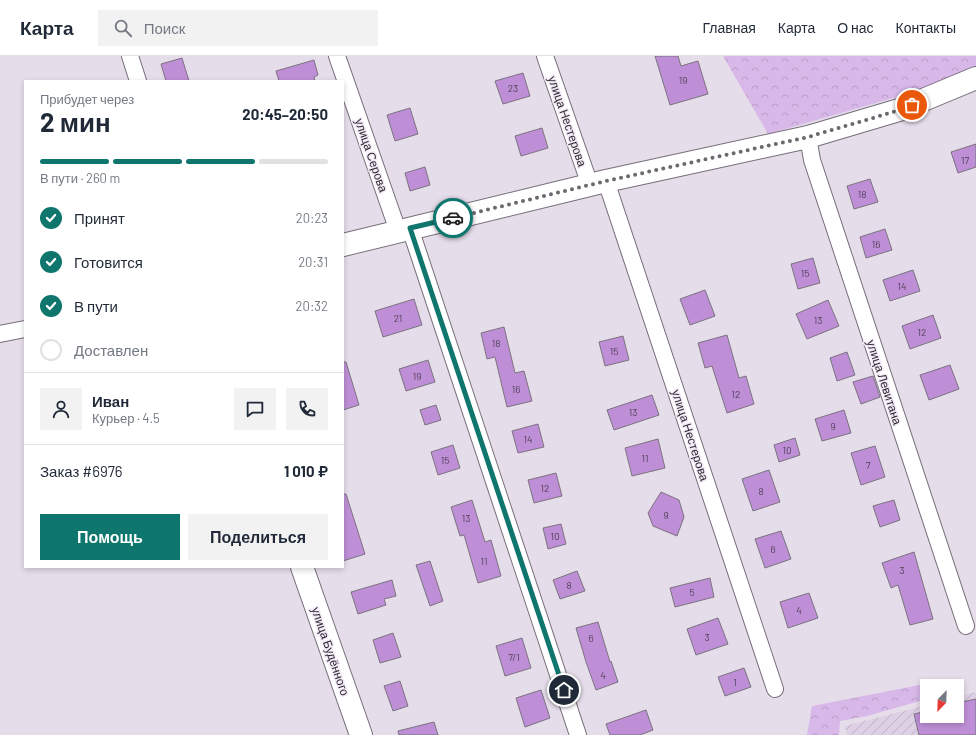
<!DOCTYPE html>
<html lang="ru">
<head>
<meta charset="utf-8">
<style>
  :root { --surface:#fff; --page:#f2f2f3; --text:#1f2937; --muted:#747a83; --line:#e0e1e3; --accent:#0f766e }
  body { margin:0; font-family:Barlow,sans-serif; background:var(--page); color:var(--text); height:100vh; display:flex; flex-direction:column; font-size:15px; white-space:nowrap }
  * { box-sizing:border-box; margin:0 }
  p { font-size:13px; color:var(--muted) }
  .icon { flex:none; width:22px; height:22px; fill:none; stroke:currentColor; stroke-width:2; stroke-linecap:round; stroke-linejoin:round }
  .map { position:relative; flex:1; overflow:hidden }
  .panel { position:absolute; left:24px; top:24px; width:320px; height:488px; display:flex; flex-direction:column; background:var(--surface); border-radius:0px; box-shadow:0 2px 6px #0003 }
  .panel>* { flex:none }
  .needle { width:26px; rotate:203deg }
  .controls { position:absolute; left:920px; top:623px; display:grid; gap:8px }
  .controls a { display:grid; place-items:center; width:44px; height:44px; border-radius:0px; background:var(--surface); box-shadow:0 2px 6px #0003; font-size:20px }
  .pin { position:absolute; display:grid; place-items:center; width:34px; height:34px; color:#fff; margin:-17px; border:2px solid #fff; border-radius:50%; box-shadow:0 1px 4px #0007 }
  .courier { position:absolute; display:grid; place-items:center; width:40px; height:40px; margin:-20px; border:3px solid #0f766e; border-radius:50%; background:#fff; color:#222; box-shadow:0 1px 5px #0007 }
  .head em { font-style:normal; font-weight:700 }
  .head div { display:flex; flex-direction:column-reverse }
  .head { display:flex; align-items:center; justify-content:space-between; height:68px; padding:0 16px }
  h1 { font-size:26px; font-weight:700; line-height:30px }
  .bar { display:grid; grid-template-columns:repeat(4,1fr); gap:6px 4px; align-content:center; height:48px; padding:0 16px }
  .bar i { height:5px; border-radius:3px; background:var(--line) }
  .bar .active { background:var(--accent) }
  .bar p { grid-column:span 4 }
  .line { display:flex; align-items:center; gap:10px; padding:0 16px; border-top:1px solid var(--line) }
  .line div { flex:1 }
  .round { display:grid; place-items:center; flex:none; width:42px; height:42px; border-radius:0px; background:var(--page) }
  ol { padding:0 16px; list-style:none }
  li { display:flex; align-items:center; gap:12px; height:44px }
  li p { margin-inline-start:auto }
  li .icon { padding:4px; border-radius:50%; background:var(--accent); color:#fff; stroke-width:4 }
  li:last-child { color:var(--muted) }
  li i { width:22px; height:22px; border:2px solid var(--line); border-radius:50% }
  .action { display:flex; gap:8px; margin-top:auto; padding:8px 16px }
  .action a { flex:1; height:46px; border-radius:0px; background:var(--accent); color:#fff; font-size:16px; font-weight:700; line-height:46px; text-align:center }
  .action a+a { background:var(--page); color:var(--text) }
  header { display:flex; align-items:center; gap:24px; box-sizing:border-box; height:56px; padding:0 20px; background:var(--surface); border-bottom:1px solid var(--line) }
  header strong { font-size:19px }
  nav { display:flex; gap:22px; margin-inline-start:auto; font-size:14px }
  .search { width:280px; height:36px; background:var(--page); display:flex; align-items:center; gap:10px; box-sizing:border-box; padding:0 14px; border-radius:0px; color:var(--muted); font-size:15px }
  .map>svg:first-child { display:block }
</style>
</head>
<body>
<header>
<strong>Карта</strong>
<div class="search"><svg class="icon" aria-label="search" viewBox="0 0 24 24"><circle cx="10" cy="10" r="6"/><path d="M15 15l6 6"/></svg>Поиск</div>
<nav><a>Главная</a><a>Карта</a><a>О нас</a><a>Контакты</a></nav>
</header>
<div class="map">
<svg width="976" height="679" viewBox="0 0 976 679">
  <defs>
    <pattern id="industrial-furrows" width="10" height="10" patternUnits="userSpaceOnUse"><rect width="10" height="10" fill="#ddd0e4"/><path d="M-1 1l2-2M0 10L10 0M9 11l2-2" fill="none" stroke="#beb3c4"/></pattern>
    <pattern id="forest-crowns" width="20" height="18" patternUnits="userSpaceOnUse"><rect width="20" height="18" fill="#d8b7e9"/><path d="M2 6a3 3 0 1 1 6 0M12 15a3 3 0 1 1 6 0" fill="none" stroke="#ba9dc8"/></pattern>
  </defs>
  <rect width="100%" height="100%" fill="#e6ddea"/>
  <path fill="url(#industrial-furrows)" d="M976,636V679H847L845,670L927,649V660H957V641Z"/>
  <g fill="url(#forest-crowns)">
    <path d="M723,0H976V11L949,26L768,78Z"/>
    <path d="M935,626L947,630H927V643L867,660L840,665L839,679H807L812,650Z"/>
  </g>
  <g fill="#be8fd6" stroke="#7b737f">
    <path d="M655,0H678L681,10L698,5L708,38L670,49Z"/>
    <path d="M182,2L189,25H166L161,8Z"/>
    <path d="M314,4L318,19L314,21L315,25H279L276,15Z"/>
    <path d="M523,17L530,40L503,48L495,25Z"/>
    <path d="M410,52L418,78L395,85L387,59Z"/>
    <path d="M542,72L548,92L521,100L515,80Z"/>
    <path d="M976,88V111L958,117L951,96Z"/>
    <path d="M425,111L430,129L410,135L405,117Z"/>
    <path d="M870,123L878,146L854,153L847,130Z"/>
    <path d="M885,173L892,194L866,202L860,181Z"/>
    <path d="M813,202L820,227L798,233L791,208Z"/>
    <path d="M913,214L920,235L890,245L883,224Z"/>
    <path d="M705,234L715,260L690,269L680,243Z"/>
    <path d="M414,243L422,269L383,281L375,255Z"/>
    <path d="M828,244L839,270L807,283L796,258Z"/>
    <path d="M933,259L941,282L910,293L902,270Z"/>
    <path d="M504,271L515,317L524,315L532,345L507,351L495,301L487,303L481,277Z"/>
    <path d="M727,279L739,322L746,320L754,348L727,357L712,310L705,312L698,287Z"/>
    <path d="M623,280L629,304L605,310L599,286Z"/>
    <path d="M847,296L855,319L837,325L830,302Z"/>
    <path d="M428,304L435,326L406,335L399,313Z"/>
    <path d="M343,306H346L359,349L343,354Z"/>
    <path d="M950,309L959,333L929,344L920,319Z"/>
    <path d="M873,320L880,341L861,348L853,326Z"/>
    <path d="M652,339L659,359L614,374L607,354Z"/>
    <path d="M436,349L441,364L425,369L420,354Z"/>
    <path d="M844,354L851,377L822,385L815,363Z"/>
    <path d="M538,368L544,391L518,397L512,375Z"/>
    <path d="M795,382L800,399L779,406L774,389Z"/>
    <path d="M658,383L665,412L632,420L625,392Z"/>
    <path d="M453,389L460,412L438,419L431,396Z"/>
    <path d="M875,390L885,421L861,429L851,397Z"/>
    <path d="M769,414L780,446L753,455L742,423Z"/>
    <path d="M556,417L562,440L534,447L528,424Z"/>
    <path d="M661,436L679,444L684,461L677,480L653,470L648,457Z"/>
    <path d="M343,438H346L365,498L343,505Z"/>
    <path d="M472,444L485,486L491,484L501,520L478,527L464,479L460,480L451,451Z"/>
    <path d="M894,444L900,464L880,471L873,450Z"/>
    <path d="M561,468L566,488L548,493L543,472Z"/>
    <path d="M781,475L791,503L765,512L755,483Z"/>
    <path d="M914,496L933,563L910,569L898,529L891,532L882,507Z"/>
    <path d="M430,505L443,545L430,550L416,509Z"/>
    <path d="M577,515L585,535L560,543L553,524Z"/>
    <path d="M710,522L714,541L675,551L670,532Z"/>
    <path d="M392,524L396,540L384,543L386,549L358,558L351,536Z"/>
    <path d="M809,537L818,562L788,572L780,546Z"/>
    <path d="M718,562L728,588L696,599L687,573Z"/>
    <path d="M598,566L610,606L611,605L618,626L596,634L586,606L576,572Z"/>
    <path d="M393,577L401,601L380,607L373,584Z"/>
    <path d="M522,582L531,612L505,620L496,590Z"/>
    <path d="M744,612L751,631L725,640L718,621Z"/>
    <path d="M400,625L408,650L393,655L384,630Z"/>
    <path d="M541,634L550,662L525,671L516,642Z"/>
    <path d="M976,643V679H919L914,658L927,655V660H957V647Z"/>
    <path d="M646,654L653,674L640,679H610L606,668Z"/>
    <path d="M434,666L438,679H399L398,675Z"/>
  </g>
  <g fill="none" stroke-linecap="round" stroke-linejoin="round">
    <g stroke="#766e7a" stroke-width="18">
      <g id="minor">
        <path d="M130,0L138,25"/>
        <path d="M337,0L398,175"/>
        <path d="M545,0L590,129"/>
        <path d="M808,81L812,104L966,570"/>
        <path d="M606,125L775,633"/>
        <path d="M410,172L578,679"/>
        <path d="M0,278L25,273"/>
      </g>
    </g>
    <g stroke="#766e7a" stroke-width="24">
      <g id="secondary">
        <path d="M343,189L606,125L808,81L899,54L976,22"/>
        <path d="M302,511L361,679"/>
      </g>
    </g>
    <use href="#minor" stroke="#fff" stroke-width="16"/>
    <use href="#secondary" stroke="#fff" stroke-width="22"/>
  </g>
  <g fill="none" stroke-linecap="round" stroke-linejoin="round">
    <path stroke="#6d676f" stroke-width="4" stroke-dasharray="0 7.2" d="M453,162L606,125L808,81L900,54L912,49"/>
    <path stroke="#0f766e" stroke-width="5" d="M453,162L410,172L564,634"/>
  </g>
  <g text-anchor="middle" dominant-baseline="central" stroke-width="3" stroke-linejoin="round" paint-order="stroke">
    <g font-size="10" fill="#504257">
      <text x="683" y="24">19</text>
      <text x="513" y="32">23</text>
      <text x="965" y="104">17</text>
      <text x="862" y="138">18</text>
      <text x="876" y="188">16</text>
      <text x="805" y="217">15</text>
      <text x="902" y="230">14</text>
      <text x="398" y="262">21</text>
      <text x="818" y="264">13</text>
      <text x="922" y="276">12</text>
      <text x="496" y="287">18</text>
      <text x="614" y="295">15</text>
      <text x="417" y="320">19</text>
      <text x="516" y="333">16</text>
      <text x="736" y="338">12</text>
      <text x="633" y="356">13</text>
      <text x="833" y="370">9</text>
      <text x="528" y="383">14</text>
      <text x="787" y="394">10</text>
      <text x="645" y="402">11</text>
      <text x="445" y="404">15</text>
      <text x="868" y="409">7</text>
      <text x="545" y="432">12</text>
      <text x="761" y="435">8</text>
      <text x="666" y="459">9</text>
      <text x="466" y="462">13</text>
      <text x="555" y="480">10</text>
      <text x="773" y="493">6</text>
      <text x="484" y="505">11</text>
      <text x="902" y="514">3</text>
      <text x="569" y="529">8</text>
      <text x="692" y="536">5</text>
      <text x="799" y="554">4</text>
      <text x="707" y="581">3</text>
      <text x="591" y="582">6</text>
      <text x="514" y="601">7/1</text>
      <text x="603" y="619">4</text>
      <text x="735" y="626">1</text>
    </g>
    <g font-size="12" fill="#2c282d" stroke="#f3eaf8">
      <text transform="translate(568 65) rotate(71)">улица Нестерова</text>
      <text transform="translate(372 99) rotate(71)">улица Серова</text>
      <text transform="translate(885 326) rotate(72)">улица Левитана</text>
      <text transform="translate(691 379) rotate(72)">улица Нестерова</text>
      <text transform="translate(331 595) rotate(71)">улица Будённого</text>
    </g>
  </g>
</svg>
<div class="controls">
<a><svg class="needle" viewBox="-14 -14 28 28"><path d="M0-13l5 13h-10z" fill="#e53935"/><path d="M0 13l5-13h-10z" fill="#747a83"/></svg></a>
</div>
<div class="pin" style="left:912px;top:49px;background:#ea580c"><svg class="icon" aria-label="bag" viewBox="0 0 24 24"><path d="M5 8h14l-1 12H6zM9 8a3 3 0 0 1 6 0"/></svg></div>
<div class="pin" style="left:564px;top:634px;background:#1f2937"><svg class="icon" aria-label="home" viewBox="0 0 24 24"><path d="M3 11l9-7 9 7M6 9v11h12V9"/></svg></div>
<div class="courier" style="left:453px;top:162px"><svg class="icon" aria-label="car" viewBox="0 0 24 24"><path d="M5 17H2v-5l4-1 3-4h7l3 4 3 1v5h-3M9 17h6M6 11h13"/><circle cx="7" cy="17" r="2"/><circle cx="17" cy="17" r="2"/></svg></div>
<section class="panel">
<div class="head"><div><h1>2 мин</h1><p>Прибудет через</p></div><em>20:45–20:50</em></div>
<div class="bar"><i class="active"></i><i class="active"></i><i class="active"></i><i></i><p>В пути · 260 m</p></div>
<ol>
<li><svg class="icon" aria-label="check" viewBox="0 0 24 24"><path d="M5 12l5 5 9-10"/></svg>Принят<p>20:23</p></li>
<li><svg class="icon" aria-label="check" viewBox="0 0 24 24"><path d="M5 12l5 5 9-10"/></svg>Готовится<p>20:31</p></li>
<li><svg class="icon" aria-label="check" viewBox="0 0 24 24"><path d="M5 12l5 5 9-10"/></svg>В пути<p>20:32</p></li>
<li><i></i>Доставлен</li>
</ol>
<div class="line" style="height:72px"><a class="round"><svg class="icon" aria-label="person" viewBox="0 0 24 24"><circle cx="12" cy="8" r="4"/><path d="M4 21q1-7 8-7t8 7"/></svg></a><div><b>Иван</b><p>Курьер · 4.5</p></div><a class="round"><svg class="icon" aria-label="chat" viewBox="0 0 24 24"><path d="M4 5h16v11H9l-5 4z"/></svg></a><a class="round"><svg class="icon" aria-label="phone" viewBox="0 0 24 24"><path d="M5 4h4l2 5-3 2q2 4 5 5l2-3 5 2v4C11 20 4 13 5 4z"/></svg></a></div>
<div class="line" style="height:52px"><div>Заказ #6976</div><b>1 010 ₽</b></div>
<div class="action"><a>Помощь</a><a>Поделиться</a></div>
</section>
</div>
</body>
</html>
